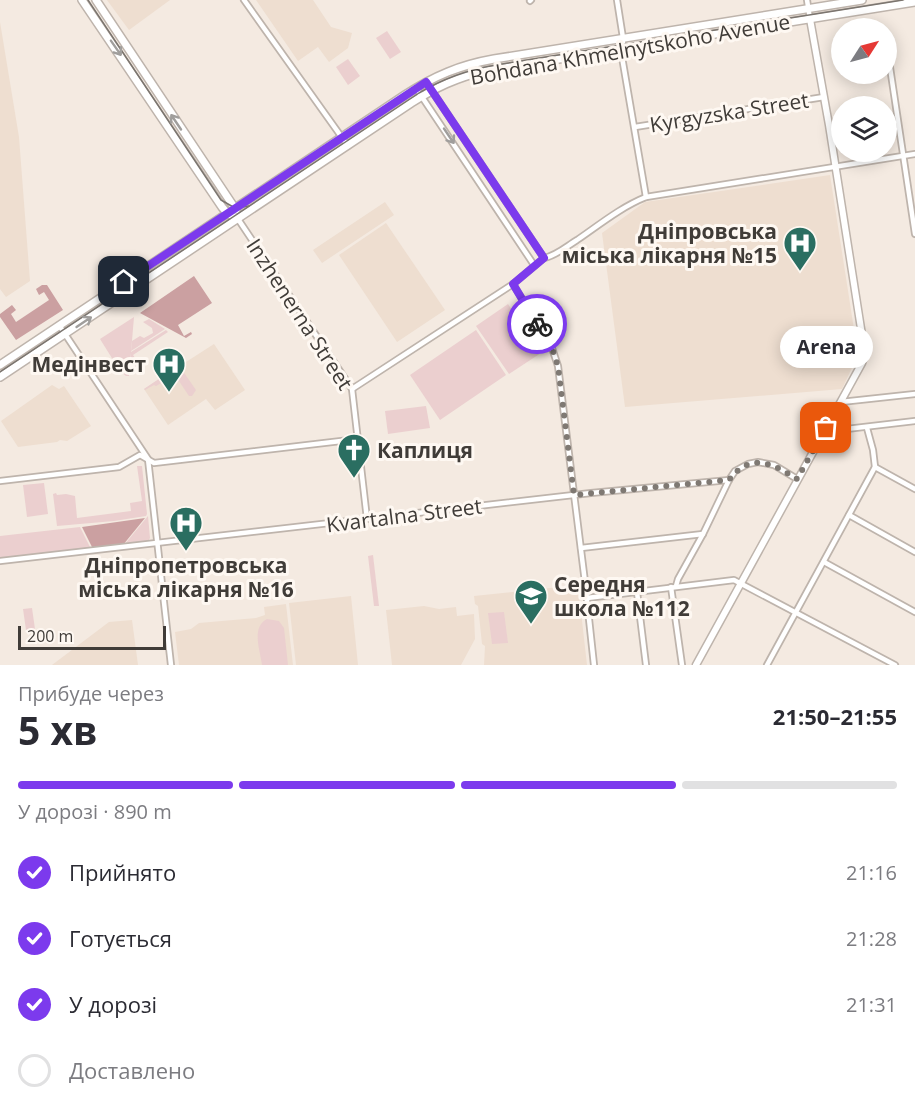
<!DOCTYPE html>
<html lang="uk">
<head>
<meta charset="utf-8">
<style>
  :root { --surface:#fff; --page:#f7f7f7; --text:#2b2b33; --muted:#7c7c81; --line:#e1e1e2; --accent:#7c3aed }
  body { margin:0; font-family:"Open Sans",sans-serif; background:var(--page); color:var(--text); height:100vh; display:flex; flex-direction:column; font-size:22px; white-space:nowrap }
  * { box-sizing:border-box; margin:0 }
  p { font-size:20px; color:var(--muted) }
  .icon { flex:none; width:33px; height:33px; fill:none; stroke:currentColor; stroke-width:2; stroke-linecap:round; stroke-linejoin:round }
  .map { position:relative; height:665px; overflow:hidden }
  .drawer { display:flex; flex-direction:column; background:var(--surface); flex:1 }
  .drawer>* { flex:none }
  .needle { width:39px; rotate:54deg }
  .tools { position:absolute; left:831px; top:18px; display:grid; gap:12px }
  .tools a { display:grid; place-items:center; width:66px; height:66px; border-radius:50%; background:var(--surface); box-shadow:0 3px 15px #0003; font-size:30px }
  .scale { position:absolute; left:18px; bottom:15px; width:148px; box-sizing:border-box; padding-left:6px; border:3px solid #403c38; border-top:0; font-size:16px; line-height:21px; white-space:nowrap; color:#403c38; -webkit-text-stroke:4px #fef8f2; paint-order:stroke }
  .pin { position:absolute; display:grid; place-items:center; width:51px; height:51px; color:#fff; margin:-26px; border-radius:12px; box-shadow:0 3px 9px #0006 }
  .courier { position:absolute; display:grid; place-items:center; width:60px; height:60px; margin:-30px; border:4px solid #7c3aed; border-radius:50%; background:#fff; color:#222; box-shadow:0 2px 8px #0007 }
  .bubble { position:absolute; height:42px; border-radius:21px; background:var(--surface); box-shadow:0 3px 15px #0003; font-size:20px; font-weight:700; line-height:42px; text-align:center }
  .overview em { font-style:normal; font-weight:700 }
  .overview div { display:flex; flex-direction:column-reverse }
  .overview { display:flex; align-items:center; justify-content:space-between; height:102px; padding:0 18px }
  h1 { font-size:39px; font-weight:700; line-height:45px }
  .bar { display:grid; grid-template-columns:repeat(4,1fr); gap:9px 6px; align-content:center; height:72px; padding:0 18px }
  .bar i { height:8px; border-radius:4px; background:var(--line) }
  .bar .current { background:var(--accent) }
  .bar p { grid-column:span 4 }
  ol { padding:0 18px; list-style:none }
  li { display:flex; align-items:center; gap:18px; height:66px }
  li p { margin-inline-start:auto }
  li .icon { padding:6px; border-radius:50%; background:var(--accent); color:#fff; stroke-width:4 }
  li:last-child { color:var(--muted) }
  li i { width:33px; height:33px; border:3px solid var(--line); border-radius:50% }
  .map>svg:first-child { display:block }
</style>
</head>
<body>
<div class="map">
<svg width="915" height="665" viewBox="0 0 915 665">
  <rect width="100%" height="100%" fill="#f4eae1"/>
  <g fill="#eeded0">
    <path d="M107,0H170L129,30Z"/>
    <path d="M256,0H313L331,27L352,33L348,48L329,62L318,47L298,61Z"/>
    <path d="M0,22L19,137L30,281L6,297L0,289Z"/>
    <path d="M830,175L858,355L842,389L625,407L602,233L645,202Z"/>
    <path d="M385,202L394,215L322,263L313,250Z"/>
    <path d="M386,223L445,310L397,342L339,255Z"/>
    <path d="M214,344L245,390L215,410L206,399L168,425L144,389Z"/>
    <path d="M52,385L59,389L64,386L91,426L67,441L60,440L57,442L18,447L1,421Z"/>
    <path d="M578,585L587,665H484L485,646L482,644L478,606L475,604L474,596Z"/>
    <path d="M351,596L358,665H296L289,603Z"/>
    <path d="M286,604L293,665H179L175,632L191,629L199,623L256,618L265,615L264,607Z"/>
    <path d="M424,606L439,609L456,607L457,616L474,614L475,639L461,665H392L386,610Z"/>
    <path d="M132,620L138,665H52L109,622Z"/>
  </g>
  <g fill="#ebcfcf">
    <path d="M387,31L401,52L390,59L376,38Z"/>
    <path d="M348,59L360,76L348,85L336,67Z"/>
    <path d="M508,304L541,353L509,374L476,326Z"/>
    <path d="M134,317L129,376H126L120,371L100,339Z"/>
    <path d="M149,319L165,329L131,351L132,341L140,336L144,338L153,333L152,328L143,322Z"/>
    <path d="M166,330L168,332L133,355L140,365L146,361L148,363L130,375L131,352Z"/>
    <path d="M476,330L506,375L440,420L410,375Z"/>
    <path d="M180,367L196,390L192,396H189L179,381L176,382L172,377L156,386L154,385L145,390L144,389L175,368L176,370Z"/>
    <path d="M426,406L430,428L388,434L385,411Z"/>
    <path d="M137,466H142L147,514L146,516L114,521L57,526L53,494L56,493L57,495L66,494L75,496L77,518L131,511L130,503L142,501Z"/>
    <path d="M44,483L48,514L27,517L23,485Z"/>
    <path d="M148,516L150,538L148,542L124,545Z"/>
    <path d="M80,527L91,549L0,559V536Z"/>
    <path d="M373,555L379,606H374L368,556Z"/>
    <path d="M32,608L35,629L26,630L23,609Z"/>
    <path d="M504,612L508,643L492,644L488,613Z"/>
    <path d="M267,619L279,621L284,628L288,665H262C260,650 251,627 267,619Z"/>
  </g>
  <g fill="#cba0a1">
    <path d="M194,276L212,303L178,325L184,336L191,332L192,334L186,338L140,313Z"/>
    <path d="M42,285H47L63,310L16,340L0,317V314L12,305L16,310L11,314L16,322L49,300L44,292L39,295L36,289Z"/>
    <path d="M145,518L123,545L93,549L82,527Z"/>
  </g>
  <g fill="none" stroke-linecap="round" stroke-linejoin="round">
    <g stroke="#beb4ac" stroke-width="8">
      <g id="minor">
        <path d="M244,0L348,146"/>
        <path d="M617,0L623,38L622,57L646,197"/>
        <path d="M807,0L810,19"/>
        <path d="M530,1L531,0"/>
        <path d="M888,54L915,234"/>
        <path d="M426,82L544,258"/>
        <path d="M416,88L534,265"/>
        <path d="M635,127L824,97"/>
        <path d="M238,219L352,389L367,519"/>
        <path d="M513,284L552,348L558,366L585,582L594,665"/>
        <path d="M59,325L148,459L171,665"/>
        <path d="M352,389L513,284L544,258C556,256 567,246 577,240C599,225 621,207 646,197L915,154"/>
        <path d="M841,402L915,394"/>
        <path d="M826,428L838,430L915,421"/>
        <path d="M875,467L915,489"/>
        <path d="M0,481L119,467L140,455L154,463L358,439"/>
        <path d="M849,515L915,552"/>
        <path d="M581,548L703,534"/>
        <path d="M0,561L591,493L729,480"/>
        <path d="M824,562L915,612"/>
        <path d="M676,586L678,579L703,534L729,480L735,471L748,464L758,462L774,465L797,479"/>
        <path d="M671,587L682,665"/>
        <path d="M637,592L646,665"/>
        <path d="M587,598L734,580L895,665"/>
        <path d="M767,665L875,467L873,450L867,428"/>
      </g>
    </g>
    <g stroke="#beb4ac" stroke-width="9">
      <path id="tertiary" d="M696,665L862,363L865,354L829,125L810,19"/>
    </g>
    <g stroke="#beb4ac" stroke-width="10">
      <g id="secondary">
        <path d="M82,0L222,207L227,213L238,219"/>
        <path d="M96,0L236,210"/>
        <path d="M0,365L405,95C434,76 460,65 494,59L862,0"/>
        <path d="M0,377L411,103C435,88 457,77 485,71L915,2"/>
      </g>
    </g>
    <use href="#minor" stroke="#fff" stroke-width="4.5"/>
    <use href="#tertiary" stroke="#fff" stroke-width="6"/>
    <use href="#secondary" stroke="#fff" stroke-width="7"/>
    <g stroke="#7b756f" stroke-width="1.5">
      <path d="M88,0L221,200L235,208L249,206"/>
      <path d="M0,372L419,93C444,78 467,70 496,65L903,0"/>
    </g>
  </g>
  <defs><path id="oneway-shaft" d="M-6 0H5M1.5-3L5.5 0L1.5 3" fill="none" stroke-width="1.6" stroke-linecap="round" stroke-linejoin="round" transform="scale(1.5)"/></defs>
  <g stroke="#a09e9c">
    <use href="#oneway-shaft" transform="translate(116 48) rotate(55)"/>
    <use href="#oneway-shaft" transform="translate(176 122) rotate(-124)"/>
    <use href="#oneway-shaft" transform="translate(449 136) rotate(56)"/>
    <use href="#oneway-shaft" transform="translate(84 322) rotate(-34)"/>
  </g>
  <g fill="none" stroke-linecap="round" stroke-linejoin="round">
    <path stroke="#7f7973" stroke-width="6" stroke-dasharray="0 10.8" d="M537,324L552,348L558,366L574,495L729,480C750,452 772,463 797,479L826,428"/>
    <path stroke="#7c3aed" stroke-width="8" d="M124,282L426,82L544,258L513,284L537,324"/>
  </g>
  <defs>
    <g id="hospital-pin" transform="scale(1.725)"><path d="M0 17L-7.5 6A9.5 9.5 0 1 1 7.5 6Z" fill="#2a6e61" stroke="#fef8f2"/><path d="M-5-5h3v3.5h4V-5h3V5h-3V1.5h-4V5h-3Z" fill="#fff"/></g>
    <g id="church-pin" transform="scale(1.725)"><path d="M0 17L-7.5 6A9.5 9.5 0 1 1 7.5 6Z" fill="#2a6e61" stroke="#fef8f2"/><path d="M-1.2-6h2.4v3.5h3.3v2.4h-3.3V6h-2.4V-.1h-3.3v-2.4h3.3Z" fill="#fff"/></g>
    <g id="school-pin" transform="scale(1.725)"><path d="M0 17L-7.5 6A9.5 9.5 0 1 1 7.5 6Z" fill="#2a6e61" stroke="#fef8f2"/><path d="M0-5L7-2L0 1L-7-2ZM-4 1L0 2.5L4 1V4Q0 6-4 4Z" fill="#fff"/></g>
  </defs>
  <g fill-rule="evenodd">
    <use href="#hospital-pin" x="800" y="243"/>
    <use href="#hospital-pin" x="169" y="364"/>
    <use href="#church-pin" x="354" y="450"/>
    <use href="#hospital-pin" x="186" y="523"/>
    <use href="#school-pin" x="531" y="596"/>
  </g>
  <g text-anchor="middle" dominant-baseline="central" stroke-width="6" stroke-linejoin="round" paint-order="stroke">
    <g font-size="21" fill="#403c38" stroke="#fef8f2">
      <text transform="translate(630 49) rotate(-10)">Bohdana Khmelnytskoho Avenue</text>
      <text transform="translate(729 112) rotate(-9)">Kyrgyzska Street</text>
      <text transform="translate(300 314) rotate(57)">Inzhenerna Street</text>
      <text transform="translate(404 515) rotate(-7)">Kvartalna Street</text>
    </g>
    <g font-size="21" font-weight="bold" fill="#403c38" stroke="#fef8f2" text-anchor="end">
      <text x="777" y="231">Дніпровська<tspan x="777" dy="24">міська лікарня №15</tspan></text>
      <text x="146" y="364">Медінвест</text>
      <text x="377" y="450" text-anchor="start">Каплиця</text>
      <text x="186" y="565" text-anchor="middle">Дніпропетровська<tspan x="186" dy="24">міська лікарня №16</tspan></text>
      <text x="554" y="584" text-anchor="start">Середня<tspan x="554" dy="24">школа №112</tspan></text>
    </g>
  </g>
</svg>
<div class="tools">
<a><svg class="needle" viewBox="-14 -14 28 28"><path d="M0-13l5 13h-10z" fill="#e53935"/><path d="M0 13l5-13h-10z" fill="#7c7c81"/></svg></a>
<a><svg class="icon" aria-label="layers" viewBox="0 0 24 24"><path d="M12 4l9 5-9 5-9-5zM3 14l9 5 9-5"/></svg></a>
</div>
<div class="scale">200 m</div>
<div class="pin" style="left:826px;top:428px;background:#ea580c"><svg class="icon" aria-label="bag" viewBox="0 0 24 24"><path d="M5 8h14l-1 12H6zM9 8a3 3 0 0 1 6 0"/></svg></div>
<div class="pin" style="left:124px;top:282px;background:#1f2937"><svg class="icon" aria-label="home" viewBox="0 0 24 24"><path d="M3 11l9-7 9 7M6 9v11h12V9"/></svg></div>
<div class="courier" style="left:537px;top:324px"><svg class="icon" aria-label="bike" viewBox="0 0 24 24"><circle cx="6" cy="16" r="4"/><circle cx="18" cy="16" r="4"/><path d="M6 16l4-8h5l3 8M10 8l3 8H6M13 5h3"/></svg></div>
<div class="bubble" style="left:780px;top:326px;width:93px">Arena</div>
</div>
<section class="drawer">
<div class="overview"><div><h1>5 хв</h1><p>Прибуде через</p></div><em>21:50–21:55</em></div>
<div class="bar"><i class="current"></i><i class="current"></i><i class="current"></i><i></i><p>У дорозі · 890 m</p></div>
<ol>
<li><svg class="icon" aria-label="check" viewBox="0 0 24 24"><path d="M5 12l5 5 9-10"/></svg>Прийнято<p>21:16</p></li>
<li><svg class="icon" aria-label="check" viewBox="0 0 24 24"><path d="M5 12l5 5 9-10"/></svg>Готується<p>21:28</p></li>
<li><svg class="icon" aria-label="check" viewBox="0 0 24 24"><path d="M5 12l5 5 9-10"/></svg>У дорозі<p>21:31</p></li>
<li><i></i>Доставлено</li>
</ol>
</section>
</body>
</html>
